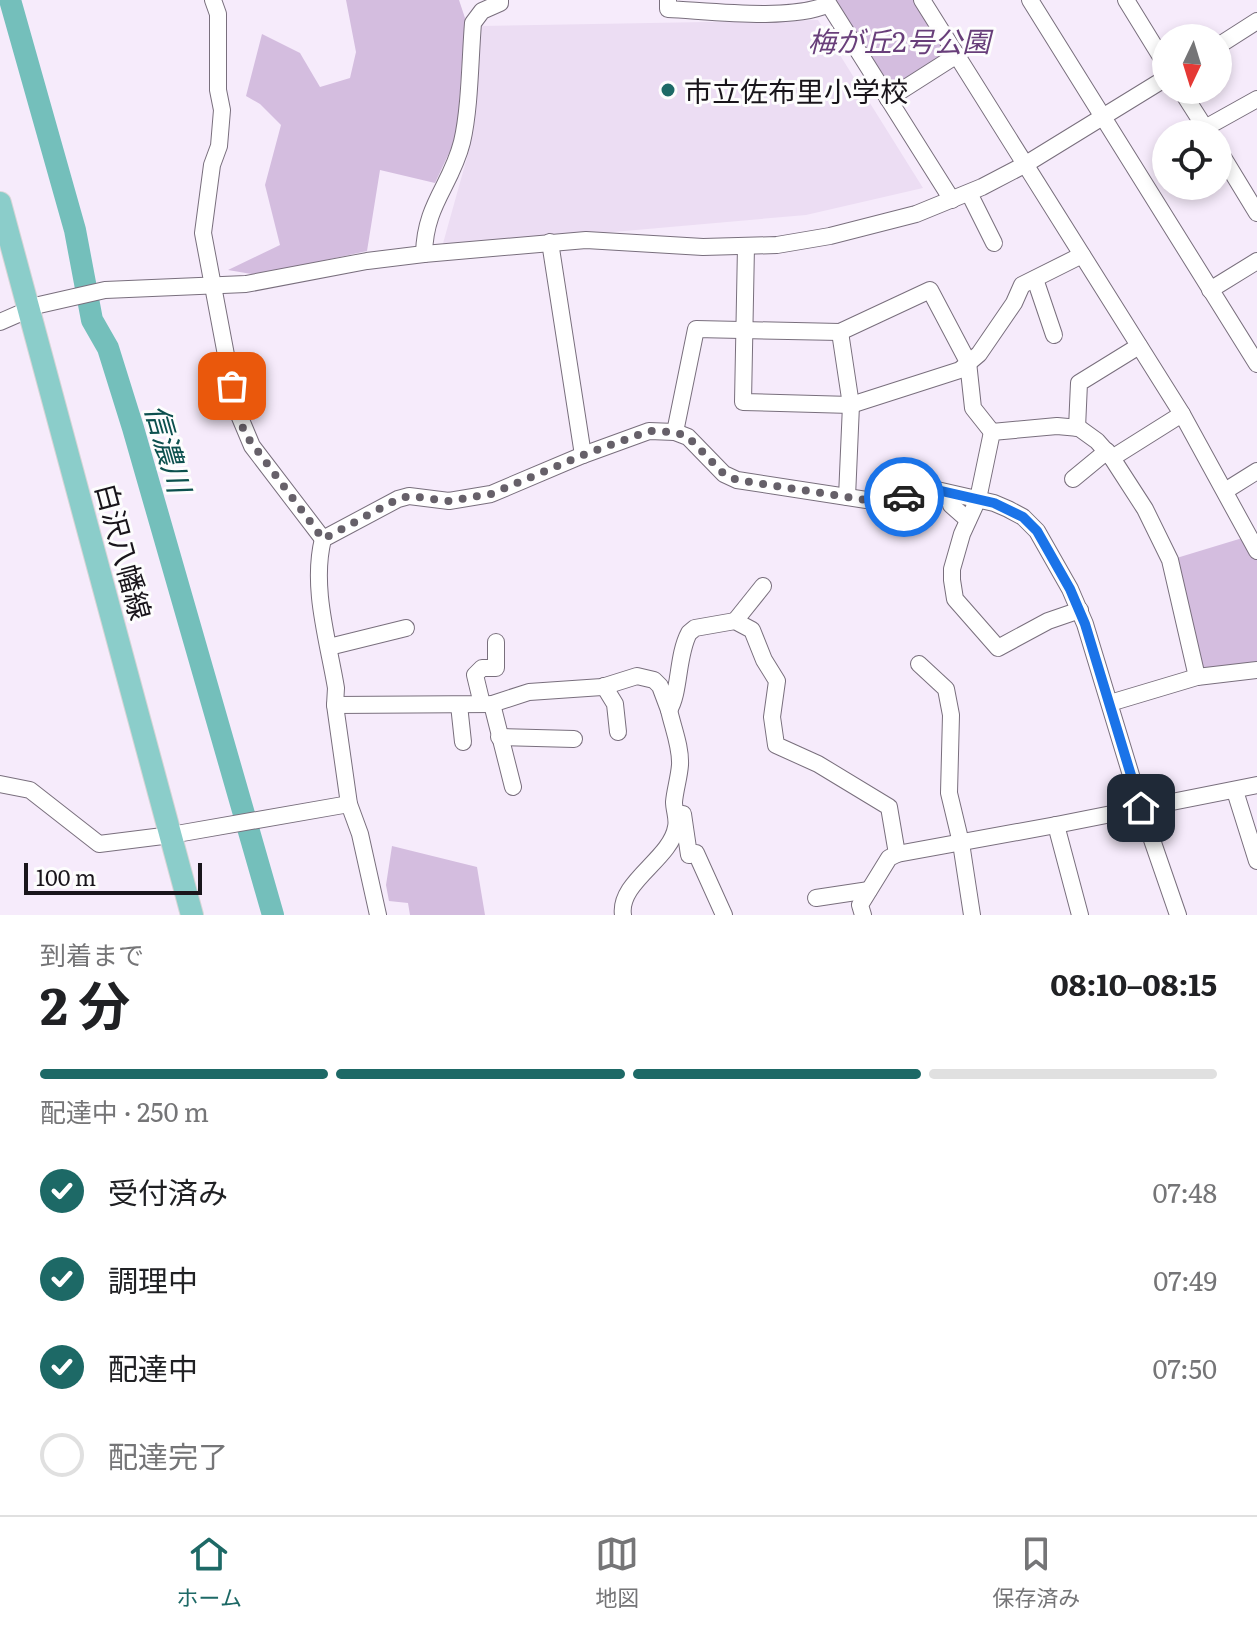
<!DOCTYPE html>
<html lang="ja">
<head>
<meta charset="utf-8">
<style>
  :root { --surface:#fff; --page:#f6f6f6; --text:#202124; --muted:#757577; --line:#e0e0e0; --accent:#1d6966 }
  body { margin:0; font-family:Literata,"Noto Sans JP",serif; background:var(--page); color:var(--text); height:100vh; display:flex; flex-direction:column; font-size:30px; white-space:nowrap }
  * { box-sizing:border-box; margin:0 }
  p { font-size:26px; color:var(--muted) }
  .icon { flex:none; width:44px; height:44px; fill:none; stroke:currentColor; stroke-width:2; stroke-linecap:round; stroke-linejoin:round }
  .map { position:relative; height:915px; overflow:hidden }
  .details { display:flex; flex-direction:column; background:var(--surface); flex:1 }
  .details>* { flex:none }
  .needle { width:52px; rotate:184deg }
  .controls { position:absolute; left:1152px; top:24px; display:grid; gap:16px }
  .controls a { display:grid; place-items:center; width:80px; height:80px; border-radius:50%; background:var(--surface); box-shadow:0 4px 12px #0003; font-size:40px }
  .scale { position:absolute; left:24px; bottom:20px; width:178px; box-sizing:border-box; padding-left:8px; border:4px solid #19151b; border-top:0; font-size:22px; line-height:28px; white-space:nowrap; color:#19151b; -webkit-text-stroke:6px #fdfdfd; paint-order:stroke }
  .pin { position:absolute; display:grid; place-items:center; width:68px; height:68px; color:#fff; margin:-34px; border-radius:16px; box-shadow:0 4px 12px #0006 }
  .courier { position:absolute; display:grid; place-items:center; width:80px; height:80px; margin:-40px; border:6px solid #1a73e8; border-radius:50%; background:#fff; color:#222; box-shadow:0 2px 10px #0007 }
  .summary em { font-style:normal; font-weight:700 }
  .summary div { display:flex; flex-direction:column-reverse }
  .summary { display:flex; align-items:center; justify-content:space-between; height:136px; padding:0 40px }
  h1 { font-size:52px; font-weight:700; line-height:60px }
  .bar { display:grid; grid-template-columns:repeat(4,1fr); gap:12px 8px; align-content:center; height:96px; padding:0 40px }
  .bar i { height:10px; border-radius:6px; background:var(--line) }
  .bar .on { background:var(--accent) }
  .bar p { grid-column:span 4 }
  ol { padding:0 40px; list-style:none }
  li { display:flex; align-items:center; gap:24px; height:88px }
  li p { margin-inline-start:auto }
  li .icon { padding:8px; border-radius:50%; background:var(--accent); color:#fff; stroke-width:4 }
  li:last-child { color:var(--muted) }
  li i { width:44px; height:44px; border:4px solid var(--line); border-radius:50% }
  .tabs { display:flex; justify-content:space-around; align-items:center; height:112px; border-top:2px solid var(--line); background:var(--surface); font-size:22px; color:var(--muted) }
  .tabs a { display:grid; justify-items:center; gap:4px }
  .tabs .on { color:var(--accent) }
  .map>svg:first-child { display:block }
</style>
</head>
<body>
<div class="map">
<svg width="1257" height="915" viewBox="0 0 1257 915">
  <rect width="100%" height="100%" fill="#f6ebfb"/>
  <path fill="#ecddf3" d="M818,20L923,188L806,215L442,247L468,154L480,26Z"/>
  <g fill="#d4bddf">
    <path d="M346,0H459L465,18L457,136L435,183L380,170L367,251L258,275L228,270L280,245L265,185L281,125L260,104L246,96L262,34L300,53L320,87L350,78L356,52Z"/>
    <path d="M833,0H916L948,52L889,90Z"/>
    <path d="M1249,536L1257,551V670L1197,677L1170,560Z"/>
    <path d="M392,846L477,867L485,915H410L408,903L389,901L386,885Z"/>
  </g>
  <g fill="none" stroke-linecap="round" stroke-linejoin="round">
    <path stroke="#74bfbb" stroke-width="22" d="M10,0L75,230L92,320L108,348L133,428L273,915"/>
    <g stroke="#796f7d" stroke-width="18">
      <g id="minor">
        <path d="M213,0L218,14V90L222,110L219,146L212,165L203,233L236,408L252,446L323,539"/>
        <path d="M668,0V9C710,11 789,21 827,5"/>
        <path d="M826,0L952,200"/>
        <path d="M922,0L1182,414L1257,551"/>
        <path d="M1030,0L1257,364"/>
        <path d="M1126,0L1166,65"/>
        <path d="M1218,46L1257,21"/>
        <path d="M1181,90L1209,134"/>
        <path d="M888,99L957,55"/>
        <path d="M1205,128L1257,99"/>
        <path d="M1218,149L1257,213"/>
        <path d="M969,193L994,243"/>
        <path d="M550,242L583,455"/>
        <path d="M746,246L743,402L851,405L960,370L979,354L1014,303L1022,285L1082,255"/>
        <path d="M424,254C425,204 451,186 462,142C470,108 470,60 473,23L482,11L500,3V0"/>
        <path d="M1035,279L1054,335"/>
        <path d="M1210,290L1257,261"/>
        <path d="M0,322L39,305L105,290L246,284L367,261L424,254L586,240L703,247L777,245L830,236L916,214L982,187L1026,164L1166,78"/>
        <path d="M840,332L851,405L847,497"/>
        <path d="M1077,428L1079,383L1139,346"/>
        <path d="M675,432L696,329L840,332L930,290L968,362L973,408L992,432"/>
        <path d="M1112,458L1182,414"/>
        <path d="M1073,479L1107,451"/>
        <path d="M1225,491L1257,471"/>
        <path d="M950,494L951,505L968,520"/>
        <path d="M1080,610L1048,621L998,648L955,599L952,580V569L962,534L978,499L992,432L1057,426L1079,428L1097,441L1112,458L1145,509L1170,560L1197,677"/>
        <path d="M735,621L763,586"/>
        <path d="M329,647L406,628"/>
        <path d="M919,664L946,689L951,715L949,793L961,843L972,915"/>
        <path d="M604,686L615,704L618,732"/>
        <path d="M1110,703L1197,677L1257,670"/>
        <path d="M482,704L475,675L482,668H496V642"/>
        <path d="M492,704L513,787"/>
        <path d="M335,705L492,704L529,692L602,687L637,676L654,680L660,686L669,710C680,693 677,655 689,633L695,628L735,621L752,630L764,660L777,681L772,717L776,745L818,764L889,807L897,854"/>
        <path d="M459,705L463,742"/>
        <path d="M499,737L574,739"/>
        <path d="M0,784L30,790L99,844L171,835L349,804"/>
        <path d="M1235,791L1257,861"/>
        <path d="M683,814L689,855L696,853L724,915"/>
        <path d="M1056,825L1080,915"/>
        <path d="M816,898L869,890"/>
        <path d="M378,915L360,834L349,804L335,705L336,688C328,640 311,587 323,539L398,499L409,496L449,501L491,494L583,455L649,431L675,432L688,437L724,474L737,480L873,501L890,500L937,490L994,503L1008,509L1023,517L1037,531L1070,589L1085,624L1141,808L1178,915"/>
        <path d="M623,915C618,882 671,859 676,827C678,819 674,810 674,802C675,790 679,778 680,765C681,747 673,728 669,710"/>
        <path d="M863,915L860,905L889,858L897,854L1056,825L1257,785"/>
      </g>
    </g>
    <g stroke="#d6d5d6" stroke-width="24">
      <path id="major" d="M0,203L192,915"/>
    </g>
    <use href="#minor" stroke="#fff" stroke-width="16"/>
    <use href="#major" stroke="#8bcdca" stroke-width="22"/>
  </g>
  <g fill="none" stroke-linecap="round" stroke-linejoin="round">
    <path stroke="#666069" stroke-width="8" stroke-dasharray="0 14.4" d="M232,386L236,408L245,434L323,539L398,499L409,496L449,501L491,494L583,455L649,431L675,432L688,437L724,474L737,480L873,501L904,497"/>
    <path stroke="#1a73e8" stroke-width="10" d="M904,497L937,490L994,503L1023,517L1037,531L1070,589L1085,624L1141,808"/>
  </g>
  <circle fill="#1d6966" stroke="#fdfdfd" stroke-width="3" cx="668" cy="90" r="8"/>
  <g text-anchor="middle" dominant-baseline="central" stroke-width="6" stroke-linejoin="round" paint-order="stroke">
    <g font-size="28" font-style="italic" fill="#683e7a" stroke="#fdfdfd">
      <text x="899" y="40">梅が丘2号公園</text>
    </g>
    <g font-size="28" fill="#19151b" stroke="#fdfdfd" text-anchor="start">
      <text x="684" y="90">市立佐布里小学校</text>
    </g>
    <g font-size="28" fill="#19151b" stroke="#fdfdfd">
      <text transform="translate(125 551) rotate(75)">白沢八幡線</text>
    </g>
    <g font-size="30" font-style="italic" fill="#0c504e" stroke="#fdfdfd">
      <text transform="translate(170 448) rotate(74)">信濃川</text>
    </g>
  </g>
</svg>
<div class="controls">
<a><svg class="needle" viewBox="-14 -14 28 28"><path d="M0-13l5 13h-10z" fill="#e53935"/><path d="M0 13l5-13h-10z" fill="#757577"/></svg></a>
<a><svg class="icon" aria-label="locate" viewBox="0 0 24 24"><circle cx="12" cy="12" r="6"/><path d="M12 2v4M12 18v4M2 12h4M18 12h4"/></svg></a>
</div>
<div class="scale">100 m</div>
<div class="pin" style="left:232px;top:386px;background:#ea580c"><svg class="icon" aria-label="bag" viewBox="0 0 24 24"><path d="M5 8h14l-1 12H6zM9 8a3 3 0 0 1 6 0"/></svg></div>
<div class="pin" style="left:1141px;top:808px;background:#1f2937"><svg class="icon" aria-label="home" viewBox="0 0 24 24"><path d="M3 11l9-7 9 7M6 9v11h12V9"/></svg></div>
<div class="courier" style="left:904px;top:497px"><svg class="icon" aria-label="car" viewBox="0 0 24 24"><path d="M5 17H2v-5l4-1 3-4h7l3 4 3 1v5h-3M9 17h6M6 11h13"/><circle cx="7" cy="17" r="2"/><circle cx="17" cy="17" r="2"/></svg></div>
</div>
<section class="details">
<div class="summary"><div><h1>2 分</h1><p>到着まで</p></div><em>08:10–08:15</em></div>
<div class="bar"><i class="on"></i><i class="on"></i><i class="on"></i><i></i><p>配達中 · 250 m</p></div>
<ol>
<li><svg class="icon" aria-label="check" viewBox="0 0 24 24"><path d="M5 12l5 5 9-10"/></svg>受付済み<p>07:48</p></li>
<li><svg class="icon" aria-label="check" viewBox="0 0 24 24"><path d="M5 12l5 5 9-10"/></svg>調理中<p>07:49</p></li>
<li><svg class="icon" aria-label="check" viewBox="0 0 24 24"><path d="M5 12l5 5 9-10"/></svg>配達中<p>07:50</p></li>
<li><i></i>配達完了</li>
</ol>
</section>
<nav class="tabs">
<a class="on"><svg class="icon" aria-label="home" viewBox="0 0 24 24"><path d="M3 11l9-7 9 7M6 9v11h12V9"/></svg>ホーム</a>
<a><svg class="icon" aria-label="map" viewBox="0 0 24 24"><path d="M3 6l6-2 6 2 6-2v14l-6 2-6-2-6 2zM9 4v14M15 6v14"/></svg>地図</a>
<a><svg class="icon" aria-label="saved" viewBox="0 0 24 24"><path d="M7 4h10v16l-5-4-5 4z"/></svg>保存済み</a>
</nav>
</body>
</html>
